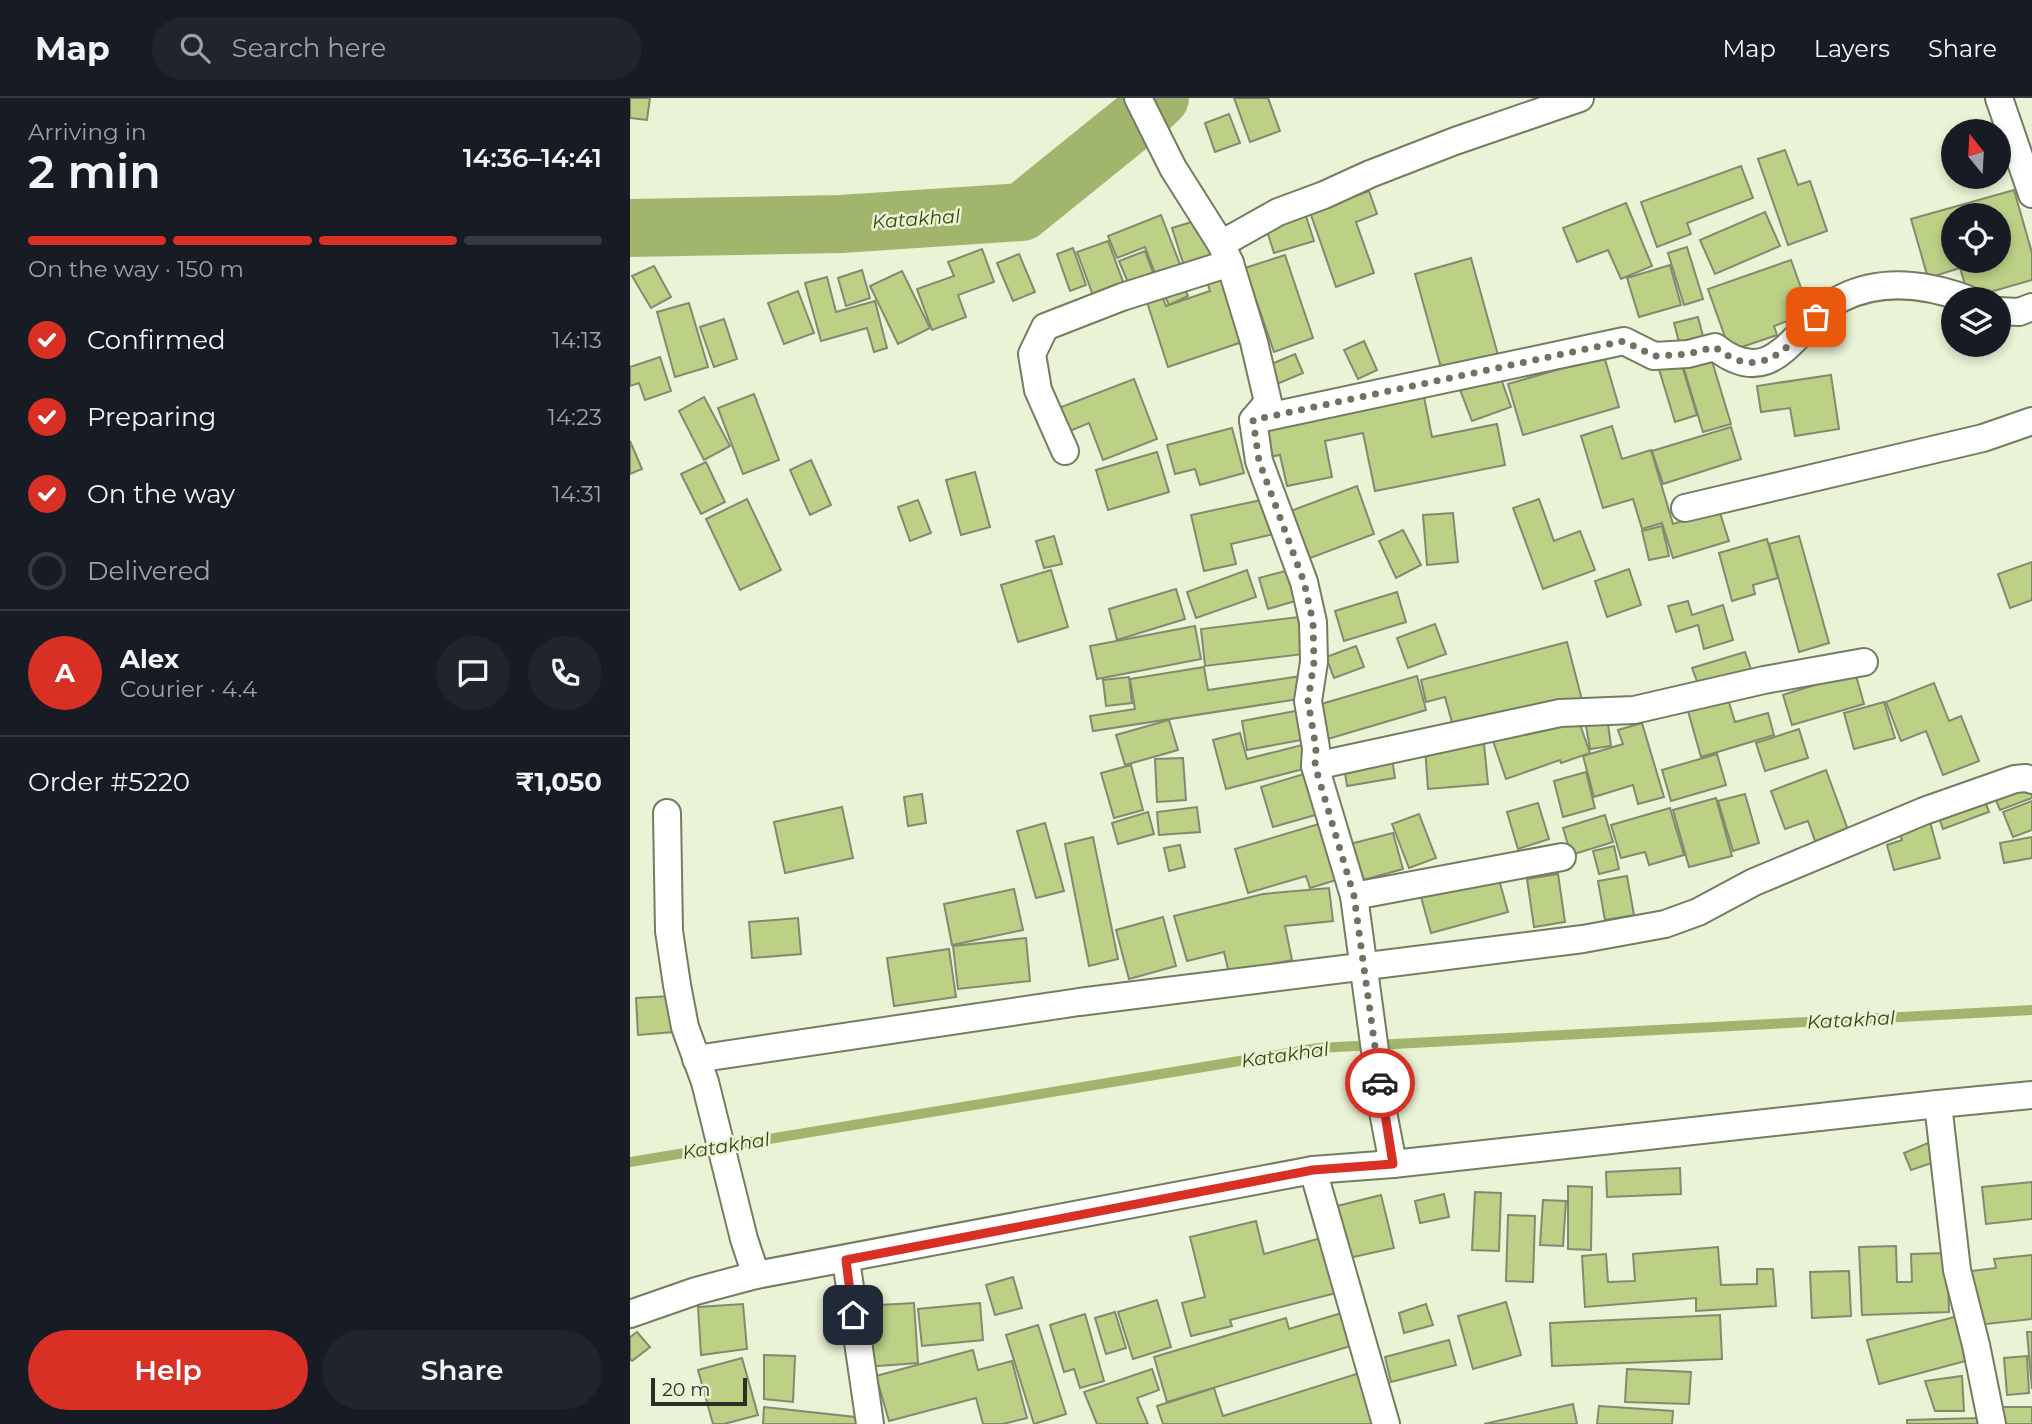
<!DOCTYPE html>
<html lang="en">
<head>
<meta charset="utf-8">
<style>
  :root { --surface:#171b24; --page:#20242c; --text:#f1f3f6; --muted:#9ea1a6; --line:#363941; --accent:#d93025 }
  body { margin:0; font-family:Montserrat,sans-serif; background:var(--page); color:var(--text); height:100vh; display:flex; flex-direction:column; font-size:26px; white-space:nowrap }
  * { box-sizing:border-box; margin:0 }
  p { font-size:23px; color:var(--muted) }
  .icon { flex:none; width:38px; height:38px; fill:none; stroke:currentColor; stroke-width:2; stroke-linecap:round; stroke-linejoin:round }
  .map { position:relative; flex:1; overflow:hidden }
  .panel { display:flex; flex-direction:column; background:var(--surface); width:630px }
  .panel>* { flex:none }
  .needle { width:46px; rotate:342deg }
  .controls { position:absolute; left:1311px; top:21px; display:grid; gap:14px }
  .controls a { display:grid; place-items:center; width:70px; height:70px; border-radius:50%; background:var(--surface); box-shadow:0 4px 10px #0003; font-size:35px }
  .scale { position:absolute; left:21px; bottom:18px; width:96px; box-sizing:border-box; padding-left:7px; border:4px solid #2c3024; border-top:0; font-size:19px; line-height:24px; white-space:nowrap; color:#2c3024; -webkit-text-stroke:5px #eaf3d5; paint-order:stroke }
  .pin { position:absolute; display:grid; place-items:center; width:60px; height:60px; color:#fff; margin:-30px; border-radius:14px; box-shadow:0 4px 10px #0006 }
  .courier { position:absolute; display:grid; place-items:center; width:70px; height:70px; margin:-35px; border:5px solid #d93025; border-radius:50%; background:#fff; color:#222; box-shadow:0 2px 9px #0007 }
  .headline em { font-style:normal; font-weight:600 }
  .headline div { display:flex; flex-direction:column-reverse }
  .headline { display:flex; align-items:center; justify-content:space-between; height:119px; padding:0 28px }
  h1 { font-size:46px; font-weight:600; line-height:52px }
  .bar { display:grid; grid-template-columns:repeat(4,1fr); gap:10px 7px; align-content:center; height:84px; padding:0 28px }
  .bar i { height:9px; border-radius:5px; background:var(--line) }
  .bar .current { background:var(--accent) }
  .bar p { grid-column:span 4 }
  .line { display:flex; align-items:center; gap:18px; padding:0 28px; border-top:2px solid var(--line) }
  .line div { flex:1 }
  .round { display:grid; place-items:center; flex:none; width:74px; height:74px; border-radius:37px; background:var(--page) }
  ol { padding:0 28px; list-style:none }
  li { display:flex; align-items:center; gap:21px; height:77px }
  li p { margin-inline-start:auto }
  li .icon { padding:7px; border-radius:50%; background:var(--accent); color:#fff; stroke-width:4 }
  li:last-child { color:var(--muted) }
  li i { width:38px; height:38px; border:4px solid var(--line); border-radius:50% }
  .action { display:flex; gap:14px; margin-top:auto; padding:14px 28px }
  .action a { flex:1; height:80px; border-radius:42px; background:var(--accent); color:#fff; font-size:28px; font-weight:600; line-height:80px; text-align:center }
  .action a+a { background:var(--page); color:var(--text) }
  header { display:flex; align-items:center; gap:42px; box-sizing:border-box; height:98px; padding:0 35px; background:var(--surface); border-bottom:2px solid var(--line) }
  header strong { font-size:33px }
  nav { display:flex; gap:38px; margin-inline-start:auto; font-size:24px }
  .search { width:490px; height:63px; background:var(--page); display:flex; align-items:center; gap:18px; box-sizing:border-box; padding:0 24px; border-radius:38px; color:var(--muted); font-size:26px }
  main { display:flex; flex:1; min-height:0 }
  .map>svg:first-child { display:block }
</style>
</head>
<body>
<header>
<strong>Map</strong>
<div class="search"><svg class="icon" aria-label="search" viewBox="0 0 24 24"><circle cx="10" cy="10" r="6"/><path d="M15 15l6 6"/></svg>Search here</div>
<nav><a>Map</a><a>Layers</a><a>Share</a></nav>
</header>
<main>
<section class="panel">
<div class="headline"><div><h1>2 min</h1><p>Arriving in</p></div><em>14:36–14:41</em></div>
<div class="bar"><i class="current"></i><i class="current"></i><i class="current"></i><i></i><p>On the way · 150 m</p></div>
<ol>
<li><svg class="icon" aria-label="check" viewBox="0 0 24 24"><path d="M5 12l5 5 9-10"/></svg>Confirmed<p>14:13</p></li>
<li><svg class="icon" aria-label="check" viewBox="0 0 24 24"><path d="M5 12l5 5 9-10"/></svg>Preparing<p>14:23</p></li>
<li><svg class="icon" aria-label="check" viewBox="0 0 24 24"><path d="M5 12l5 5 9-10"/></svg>On the way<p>14:31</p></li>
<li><i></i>Delivered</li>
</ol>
<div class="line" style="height:126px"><b class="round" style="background:var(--accent);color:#fff">A</b><div><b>Alex</b><p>Courier · 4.4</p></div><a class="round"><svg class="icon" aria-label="chat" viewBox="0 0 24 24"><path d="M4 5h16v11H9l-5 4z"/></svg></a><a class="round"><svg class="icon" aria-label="phone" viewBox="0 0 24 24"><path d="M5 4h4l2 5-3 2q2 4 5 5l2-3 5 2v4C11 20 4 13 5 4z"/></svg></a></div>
<div class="line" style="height:91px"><div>Order #5220</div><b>₹1,050</b></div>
<div class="action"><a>Help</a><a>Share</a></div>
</section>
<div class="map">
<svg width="1402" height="1326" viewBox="0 0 1402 1326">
  <rect width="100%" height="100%" fill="#eaf3d5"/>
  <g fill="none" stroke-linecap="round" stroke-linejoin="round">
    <path stroke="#a2b56d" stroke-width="10" d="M0,1064L688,950L1402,912"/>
    <path stroke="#a2b56d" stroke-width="58" d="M0,130L211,126L392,114L512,17L530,0"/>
  </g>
  <g fill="#bcd086" stroke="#828a6f" stroke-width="2" fill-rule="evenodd">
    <path d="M0,0H20L17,22L0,20Z"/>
    <path d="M604,0H638L650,33L620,44Z"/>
    <path d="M599,16L610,45L585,54L575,25Z"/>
    <path d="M1155,52L1168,87L1180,83L1197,133L1158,147L1128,61Z"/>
    <path d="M1111,68L1123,100L1057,125L1061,136L1027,149L1011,104Z"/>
    <path d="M1384,92L1402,155V182L1339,200L1330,170L1298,180L1281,121ZM1323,117H1368V163H1323Z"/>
    <path d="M739,93L747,116L726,124L744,175L706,189L680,114Z"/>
    <path d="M996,105L1022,168L991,181L978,152L947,164L933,130Z"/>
    <path d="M1135,114L1150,148L1085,176L1070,142Z"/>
    <path d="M531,117L551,169L526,178L515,149L487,160L478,138Z"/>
    <path d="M581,118L593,157L554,168L542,130Z"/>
    <path d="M676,118L684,143L644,155L636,130Z"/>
    <path d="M478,143L495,189L464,200L447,154Z"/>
    <path d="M1057,149L1073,201L1054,207L1038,155Z"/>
    <path d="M443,150L456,187L440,193L427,156Z"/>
    <path d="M352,151L364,184L328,197L336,219L302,232L287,191L324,178L318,164Z"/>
    <path d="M515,153L524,177L499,187L489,163Z"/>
    <path d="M389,156L405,194L383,203L367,165Z"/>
    <path d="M655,157L683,240L644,254L615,170Z"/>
    <path d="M841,160L868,257L812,273L785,176Z"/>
    <path d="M1161,162L1180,215L1144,228L1147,237L1100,253L1078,191Z"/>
    <path d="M1040,167L1051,207L1009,219L997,180Z"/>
    <path d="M24,168L41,199L21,210L2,178Z"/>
    <path d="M597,171L621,241L538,269L514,195L529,190L536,208L580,193L575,178Z"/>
    <path d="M232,172L240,200L216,208L208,180Z"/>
    <path d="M272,173L300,230L268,246L240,188Z"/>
    <path d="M197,179L206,214L245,203L257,250L244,254L237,230L191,243L175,185Z"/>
    <path d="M550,181L558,198L539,207L531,190Z"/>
    <path d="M168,193L184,235L154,246L138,205Z"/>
    <path d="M59,205L78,269L45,279L27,214Z"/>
    <path d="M1068,219L1075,246L1051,252L1044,225Z"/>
    <path d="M94,221L107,261L84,269L70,229Z"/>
    <path d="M734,243L747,272L728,281L714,252Z"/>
    <path d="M1079,253L1101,326L1073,334L1051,261Z"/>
    <path d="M665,256L673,275L647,286L639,267Z"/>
    <path d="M974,258L989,309L893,337L878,286Z"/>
    <path d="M30,259L41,293L15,302L9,285L0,288V269Z"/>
    <path d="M1050,261L1067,317L1045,324L1028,268Z"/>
    <path d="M869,275L881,309L842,323L829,289Z"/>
    <path d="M1201,277L1209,331L1165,338L1160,310L1131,314L1127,288Z"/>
    <path d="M504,281L527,341L473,362L459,325L435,335L426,311Z"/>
    <path d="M793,294L802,339L867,326L875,367L745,393L733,335L695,343L702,379L657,388L650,357L634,360L628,328Z"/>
    <path d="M124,296L149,362L113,376L88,310Z"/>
    <path d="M74,299L100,348L74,362L49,313Z"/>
    <path d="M982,328L992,361L1021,352L1043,426L1089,412L1099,443L1043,460L1032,425L1012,431L1003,401L973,410L951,338Z"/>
    <path d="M1101,329L1111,361L1033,386L1022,353Z"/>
    <path d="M602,330L614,375L570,387L565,371L545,376L537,347Z"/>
    <path d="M0,343L12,371L0,376Z"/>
    <path d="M527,354L539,394L478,412L466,372Z"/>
    <path d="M181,362L201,407L180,417L160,372Z"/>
    <path d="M76,364L95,404L71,416L51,376Z"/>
    <path d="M345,374L360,429L331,437L316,382Z"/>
    <path d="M727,388L744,436L675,462L658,414Z"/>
    <path d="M117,401L151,472L110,492L76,421Z"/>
    <path d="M636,401L644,436L601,446L606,466L574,473L561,417Z"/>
    <path d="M909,401L924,443L950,433L965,472L913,491L883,410Z"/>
    <path d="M288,402L301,435L280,443L268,409Z"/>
    <path d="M823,415L828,464L797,467L793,417Z"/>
    <path d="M1032,428L1039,458L1019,462L1012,433Z"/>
    <path d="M773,432L791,467L766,480L749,443Z"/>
    <path d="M424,438L432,466L414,470L406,443Z"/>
    <path d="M1169,438L1199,545L1169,554L1139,446Z"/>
    <path d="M1137,441L1148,480L1123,487L1125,496L1102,503L1089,455Z"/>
    <path d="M1402,464V502L1380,510L1368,476Z"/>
    <path d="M663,471L672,501L638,511L629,480Z"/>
    <path d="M999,471L1011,507L977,519L965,483Z"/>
    <path d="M421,472L438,529L388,544L371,487Z"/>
    <path d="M617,472L626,499L566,520L557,494Z"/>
    <path d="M546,491L555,521L487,542L479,511Z"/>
    <path d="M767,494L776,524L714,543L705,513Z"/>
    <path d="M1058,503L1062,517L1093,507L1103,542L1074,551L1068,527L1046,534L1038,508Z"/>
    <path d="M677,518L682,555L575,568L571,531Z"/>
    <path d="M805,526L816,556L778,570L767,540Z"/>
    <path d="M565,528L571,561L467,581L460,548Z"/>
    <path d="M937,544L952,602L825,635L815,599L796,604L791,582Z"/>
    <path d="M726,548L734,569L704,580L696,559Z"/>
    <path d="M1115,554L1122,574L1070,591L1062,570Z"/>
    <path d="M574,569L578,592L671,578L675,600L463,633L460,618L505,611L500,581Z"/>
    <path d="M1225,574L1234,606L1162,627L1153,597Z"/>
    <path d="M787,578L796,612L691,643L681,609Z"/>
    <path d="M499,579L502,605L476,608L473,582Z"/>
    <path d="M1304,585L1319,623L1331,618L1349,663L1313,677L1296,633L1271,643L1256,604Z"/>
    <path d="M1098,601L1105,624L1138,615L1144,637L1071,659L1058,613Z"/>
    <path d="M1254,604L1265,640L1224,651L1214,615Z"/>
    <path d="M676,611L682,640L617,652L612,623Z"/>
    <path d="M947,618L960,655L931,665L930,662L876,681L862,640Z"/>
    <path d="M977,619L981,648L960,651L955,622Z"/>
    <path d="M539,622L548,652L495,667L486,637Z"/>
    <path d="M1012,625L1034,699L1008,706L1003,687L964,699L953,658L993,646L988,632Z"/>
    <path d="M1169,631L1178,660L1135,673L1126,645Z"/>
    <path d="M610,635L617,661L680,645L685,668L596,691L583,642Z"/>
    <path d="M854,646L858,686L798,691L795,650Z"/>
    <path d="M1087,656L1096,687L1041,703L1032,672Z"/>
    <path d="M553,660L556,702L527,704L525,661Z"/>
    <path d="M762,660L765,680L717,688L714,668Z"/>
    <path d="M501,667L513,712L484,720L471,675Z"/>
    <path d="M1402,671V700L1370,712L1359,685Z"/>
    <path d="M1196,672L1218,732L1185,743L1178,723L1155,731L1141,693Z"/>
    <path d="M684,673L696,714L643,729L631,689Z"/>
    <path d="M956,674L965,710L933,719L924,683Z"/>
    <path d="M1350,690L1359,714L1313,731L1304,706Z"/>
    <path d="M292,696L296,725L278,728L274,699Z"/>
    <path d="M1115,696L1129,745L1103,753L1088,703Z"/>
    <path d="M1086,700L1102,758L1059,769L1043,712Z"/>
    <path d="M1402,703V732L1383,739L1373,714Z"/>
    <path d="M908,705L919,741L888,751L877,714Z"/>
    <path d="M212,709L223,760L155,775L144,724Z"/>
    <path d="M567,709L570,734L529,737L527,714Z"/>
    <path d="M1040,710L1054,757L1019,767L1015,754L991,760L981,727Z"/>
    <path d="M1297,713L1310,760L1264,772L1257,747L1272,742L1266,721Z"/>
    <path d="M518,714L524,736L488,746L482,725Z"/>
    <path d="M789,716L806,760L779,770L762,726Z"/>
    <path d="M975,717L983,744L941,757L933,730Z"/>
    <path d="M699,723L716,779L680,790L676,778L618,795L605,751Z"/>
    <path d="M415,725L434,793L406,800L387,733Z"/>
    <path d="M763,735L773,771L726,784L716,747Z"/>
    <path d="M463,739L488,861L459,868L435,746Z"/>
    <path d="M1402,739V760L1374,765L1370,745Z"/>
    <path d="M550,747L555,769L539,773L534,750Z"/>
    <path d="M984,748L989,771L969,776L963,753Z"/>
    <path d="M863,760L878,814L801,835L786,781Z"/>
    <path d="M928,776L935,824L904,829L897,781Z"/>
    <path d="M997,778L1004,817L975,822L968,783Z"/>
    <path d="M699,790L703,823L655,828L662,862L599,875L594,854L557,863L544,818L633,796Z"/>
    <path d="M384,791L393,832L322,847L314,806Z"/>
    <path d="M533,819L546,868L499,881L486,832Z"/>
    <path d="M168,820L171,856L122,860L119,824Z"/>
    <path d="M396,840L400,883L328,891L323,848Z"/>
    <path d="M319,851L326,899L264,908L257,860Z"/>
    <path d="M41,898L44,934L8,937L6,900Z"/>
    <path d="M1298,1045L1305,1064L1281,1072L1274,1055Z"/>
    <path d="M1050,1070L1051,1096L977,1099L976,1074Z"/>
    <path d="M1402,1084V1121L1356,1126L1352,1089Z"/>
    <path d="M938,1088L962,1089L961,1152L938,1151Z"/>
    <path d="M845,1094L871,1095L869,1153L842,1152Z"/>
    <path d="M814,1096L819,1119L790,1125L785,1103Z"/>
    <path d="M751,1097L764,1150L714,1161L699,1110Z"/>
    <path d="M913,1102L936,1103L933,1148L910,1147Z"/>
    <path d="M878,1117L905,1118L903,1184L876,1183Z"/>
    <path d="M626,1123L634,1156L691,1140L706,1195L600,1222L602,1228L561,1238L552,1205L575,1199L560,1139Z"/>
    <path d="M1266,1148L1267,1184H1282L1281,1156L1317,1155L1319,1214L1232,1217L1229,1149Z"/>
    <path d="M1088,1149L1091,1187L1127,1186V1171H1143L1146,1208L1066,1213V1200L955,1209L952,1158L976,1156L978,1184L1005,1183L1003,1156Z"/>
    <path d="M1402,1157V1221L1347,1227L1341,1173L1366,1170L1364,1161Z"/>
    <path d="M1219,1173L1221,1218L1182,1220L1180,1174Z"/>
    <path d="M383,1179L392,1210L365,1217L356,1187Z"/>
    <path d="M527,1202L541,1249L503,1261L488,1214Z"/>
    <path d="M876,1204L891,1257L843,1271L828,1218Z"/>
    <path d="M284,1205L288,1265L235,1269L232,1208Z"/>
    <path d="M350,1205L353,1242L292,1248L288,1211Z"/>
    <path d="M113,1206L117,1251L71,1257L68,1209Z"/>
    <path d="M796,1206L803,1227L774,1235L769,1215Z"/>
    <path d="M718,1213L727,1246L537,1304L524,1259L656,1220L659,1231Z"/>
    <path d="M485,1214L496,1250L476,1256L465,1220Z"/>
    <path d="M455,1216L474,1283L450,1290L444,1271L434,1274L420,1227Z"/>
    <path d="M1090,1217L1092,1261L922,1268L920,1225Z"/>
    <path d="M1332,1217L1343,1261L1249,1286L1237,1242Z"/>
    <path d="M408,1227L436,1316L404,1326L376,1237Z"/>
    <path d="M7,1234L20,1249L2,1263L0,1261V1239Z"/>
    <path d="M1397,1234H1402V1291Z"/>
    <path d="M819,1242L826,1267L761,1284L755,1259Z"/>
    <path d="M343,1252L348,1272L382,1263L397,1320L373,1326H353L346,1300L259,1323L246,1278Z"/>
    <path d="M134,1257L165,1258L163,1304L134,1301Z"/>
    <path d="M1397,1258L1399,1295L1377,1297L1374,1260Z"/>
    <path d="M112,1260L128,1317L94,1326H83L68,1272Z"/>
    <path d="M522,1271L529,1292L507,1300L518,1326H467L454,1294Z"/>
    <path d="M997,1271L1061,1274L1059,1306L995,1304Z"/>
    <path d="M736,1273L753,1326H533L527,1308L584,1290L593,1318Z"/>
    <path d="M1332,1278L1334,1313H1305L1295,1283Z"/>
    <path d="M943,1306L947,1326H854Z"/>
    <path d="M969,1308L1043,1313L1042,1326H967Z"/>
    <path d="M134,1309L234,1320L233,1326H133Z"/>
    <rect x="1372" y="1309" width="30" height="17"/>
    <path d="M1349,1320V1326H1277V1322Z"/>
  </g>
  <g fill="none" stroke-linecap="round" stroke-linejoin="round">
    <g stroke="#747c61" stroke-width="30">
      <g id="minor">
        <path d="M508,0L543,70L591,146L600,165L624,244L638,304L623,322L629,363L674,484L683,524L684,564L678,603L686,650L685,668L724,798L754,1019L763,1066"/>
        <path d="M1369,0L1402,96"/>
        <path d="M591,146L648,114L694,97L740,76L825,43L950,0"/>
        <path d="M1368,213L1389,214L1402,209"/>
        <path d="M623,322L994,243L1024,258L1058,256L1085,249C1147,298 1166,222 1212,200C1252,180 1296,186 1337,201"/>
        <path d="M435,353L408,292L402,256L415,229L492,199L600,165"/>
        <path d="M1055,410L1353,340L1402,323"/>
        <path d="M685,668L930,615L1004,612L1134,582L1234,564"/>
        <path d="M37,715L39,833L47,887L55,929L75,984L114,1141L126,1177"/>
        <path d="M724,798L932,759"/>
        <path d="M66,961L449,904L953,841L1035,826L1068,814L1124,784L1294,713L1385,681L1396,680L1402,682"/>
        <path d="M1308,1006L1327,1172L1346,1247L1362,1326"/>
        <path d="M683,1072L756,1326"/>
        <path d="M216,1162L240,1326"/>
        <path d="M0,1216L66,1193L126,1177L683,1072L763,1066L1308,1006L1402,997"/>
      </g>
    </g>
    <use href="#minor" stroke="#fff" stroke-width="26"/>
  </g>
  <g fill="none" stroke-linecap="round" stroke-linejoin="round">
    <path stroke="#6e7462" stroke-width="7" stroke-dasharray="0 12.6" d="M750,985L724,798L685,668L686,650L678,603L684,564L683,524L674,484L629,363L623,322L994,243L1024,258L1058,256L1085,249C1129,284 1156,253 1186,219"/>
    <path stroke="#d93025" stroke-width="9" d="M223,1217L216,1162L683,1072L763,1066L750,985"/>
  </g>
  <g text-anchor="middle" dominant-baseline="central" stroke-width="5" stroke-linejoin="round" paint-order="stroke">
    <g font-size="19" font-style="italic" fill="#39450e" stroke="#eaf3d5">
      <text transform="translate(286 121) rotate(-4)">Katakhal</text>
      <text transform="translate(1221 922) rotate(-3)">Katakhal</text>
      <text transform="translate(655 957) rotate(-8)">Katakhal</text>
      <text transform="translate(96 1048) rotate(-9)">Katakhal</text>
    </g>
  </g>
</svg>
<div class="controls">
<a><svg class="needle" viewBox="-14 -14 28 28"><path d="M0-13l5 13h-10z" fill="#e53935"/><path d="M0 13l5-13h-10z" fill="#9ea1a6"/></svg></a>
<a><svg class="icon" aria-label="locate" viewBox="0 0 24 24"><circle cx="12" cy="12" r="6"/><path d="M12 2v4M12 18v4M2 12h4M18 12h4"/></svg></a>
<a><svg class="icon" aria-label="layers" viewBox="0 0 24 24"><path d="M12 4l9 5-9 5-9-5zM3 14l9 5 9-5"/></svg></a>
</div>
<div class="scale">20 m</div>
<div class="pin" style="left:1186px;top:219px;background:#ea580c"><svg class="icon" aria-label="bag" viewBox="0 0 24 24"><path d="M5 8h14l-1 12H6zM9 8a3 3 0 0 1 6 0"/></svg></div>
<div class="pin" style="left:223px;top:1217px;background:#1f2937"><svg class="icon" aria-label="home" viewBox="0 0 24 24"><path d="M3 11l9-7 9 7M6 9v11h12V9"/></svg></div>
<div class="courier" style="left:750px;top:985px"><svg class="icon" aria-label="car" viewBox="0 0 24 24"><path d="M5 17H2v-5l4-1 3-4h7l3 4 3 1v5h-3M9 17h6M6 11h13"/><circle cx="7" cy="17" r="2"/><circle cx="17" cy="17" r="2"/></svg></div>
</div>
</main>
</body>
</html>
